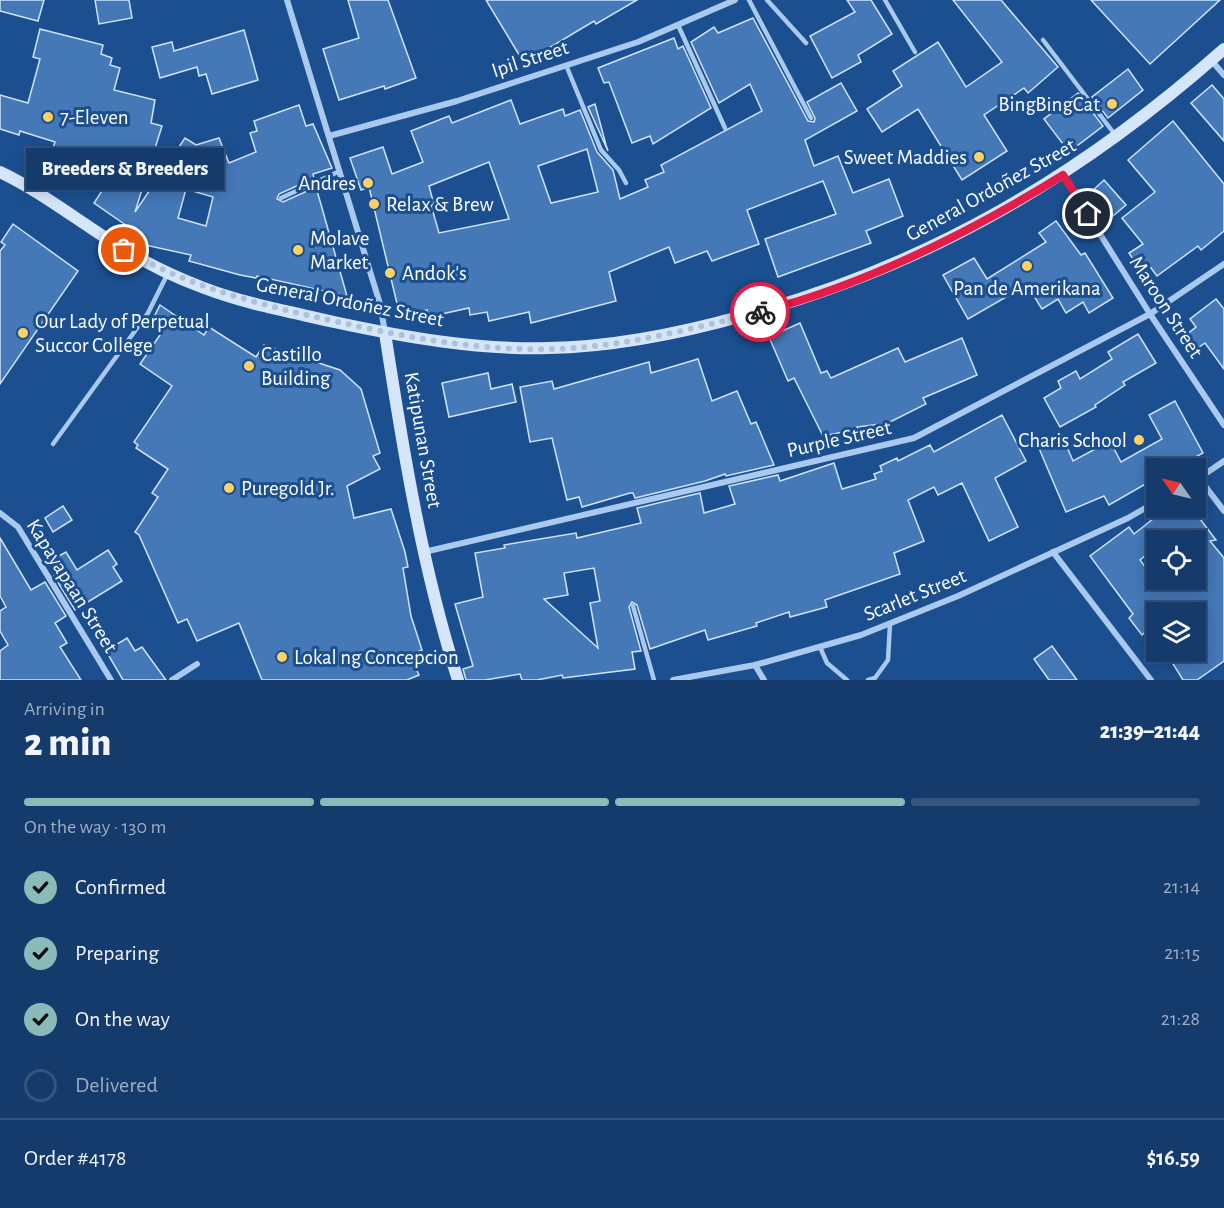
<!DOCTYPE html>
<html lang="en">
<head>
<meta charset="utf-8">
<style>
  :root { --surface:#143b6b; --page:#1d4271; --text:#f1f3f6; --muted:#9dadc1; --line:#33557e; --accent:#8bbbb9 }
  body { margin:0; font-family:"Alegreya Sans",sans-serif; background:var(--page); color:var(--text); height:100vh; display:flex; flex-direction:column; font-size:22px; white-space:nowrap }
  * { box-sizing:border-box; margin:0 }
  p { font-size:20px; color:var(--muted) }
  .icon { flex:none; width:33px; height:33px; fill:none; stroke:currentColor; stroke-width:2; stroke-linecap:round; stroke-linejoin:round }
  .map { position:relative; height:680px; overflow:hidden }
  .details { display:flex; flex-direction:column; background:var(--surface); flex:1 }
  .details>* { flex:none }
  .needle { width:39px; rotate:304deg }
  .buttons { position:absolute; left:1146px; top:458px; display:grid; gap:12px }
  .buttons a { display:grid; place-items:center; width:60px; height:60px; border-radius:0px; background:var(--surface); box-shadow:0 3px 15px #0003,0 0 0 2px var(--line); font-size:30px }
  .pin { position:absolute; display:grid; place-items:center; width:51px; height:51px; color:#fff; margin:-26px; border:3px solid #fff; border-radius:50%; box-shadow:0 2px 6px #0007 }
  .courier { position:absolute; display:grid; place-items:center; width:60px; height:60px; margin:-30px; border:4px solid #e11d48; border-radius:50%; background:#fff; color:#222; box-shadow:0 2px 8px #0007 }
  .bubble { position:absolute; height:42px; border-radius:0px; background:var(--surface); box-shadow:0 3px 15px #0003,0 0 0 2px var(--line); font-size:20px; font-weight:800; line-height:42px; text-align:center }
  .summary em { font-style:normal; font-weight:800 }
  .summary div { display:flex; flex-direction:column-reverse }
  .summary { display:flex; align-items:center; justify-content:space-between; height:102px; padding:0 24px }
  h1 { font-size:39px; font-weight:800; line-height:45px }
  .bar { display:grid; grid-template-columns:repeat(4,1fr); gap:9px 6px; align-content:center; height:72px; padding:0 24px }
  .bar i { height:8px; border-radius:4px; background:var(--line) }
  .bar .active { background:var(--accent) }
  .bar p { grid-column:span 4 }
  .line { display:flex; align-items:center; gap:15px; padding:0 24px; border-top:2px solid var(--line) }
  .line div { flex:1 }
  ol { padding:0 24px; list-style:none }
  li { display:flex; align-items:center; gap:18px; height:66px }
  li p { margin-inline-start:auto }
  li .icon { padding:6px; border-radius:50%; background:var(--accent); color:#111; stroke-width:4 }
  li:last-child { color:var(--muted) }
  li i { width:33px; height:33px; border:3px solid var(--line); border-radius:50% }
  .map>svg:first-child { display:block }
</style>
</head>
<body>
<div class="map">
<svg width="1224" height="680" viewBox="0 0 1224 680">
  <rect width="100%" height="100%" fill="#1b4f8f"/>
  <g fill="#4478b7" stroke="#cfe3fa" stroke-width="1.5" fill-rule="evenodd">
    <path d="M0,0H44L38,21L0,11Z"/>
    <path d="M95,0H129L132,18L99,24Z"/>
    <path d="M348,0H388L416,78L385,89L384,86L339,100L323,49L359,38Z"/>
    <path d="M486,0H637L596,24L594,21L524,63Z"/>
    <path d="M847,0H871L892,34L858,55L861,62L832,78L810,36L855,12Z"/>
    <path d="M953,0H1001L1058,67L1028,93L1024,88L984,115L1007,151L962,180L918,109L882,132L867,109L902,86L893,71L938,42L966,87L1002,62Z"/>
    <path d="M1091,0H1220L1150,64Z"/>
    <path d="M753,18L808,121L814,122L815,118L807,102L841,83L857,111L805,140L814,166L838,156L853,193L889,179L903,216L866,231L871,243L778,277L765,239L836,214L823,181L747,210L759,244L712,261L707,251L675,263L669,247L609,272L616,301L531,323L529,312L489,321L487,312L470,315L469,308L428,317L427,310L400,316L369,187L361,190L350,158L383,147L392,174L423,162L411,131L449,116L452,123L511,100L520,124L563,109L565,116L580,110L597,152L613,170L620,199L648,187L645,180L664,172L661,165L762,111L750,84L719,103L691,42L714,27L718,33ZM587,149L598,192L551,203L538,166ZM489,162L509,219L439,233L431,205H434L429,186Z"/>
    <path d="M40,29L103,45L101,54L112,58L110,65L120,68L114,90L155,100L151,123L162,126L135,212L185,138L196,145L219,138L229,163L256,152L250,133L257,131L254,121L299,105L306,126L313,124L332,168L313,174L314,178L279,194L277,199L283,202L316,187L347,296L257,276L256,278L240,275L189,261L191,255L145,245L146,239L94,203L102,191L45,171L55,142L20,131L19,135L0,129V95L28,103L40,59L33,57ZM186,189L213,197L206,226L178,218Z"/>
    <path d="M244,30L258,80L212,94L206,74L199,76L197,67L160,78L152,47L172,42L174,51Z"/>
    <path d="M674,38L678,49L683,46L711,108L653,144L650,136L632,143L609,82L604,83L598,68Z"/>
    <path d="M1128,69L1143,90L1108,118L1092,97Z"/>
    <path d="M1212,85L1224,99V141L1191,103Z"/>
    <path d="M1078,93L1103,126L1069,152L1044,119Z"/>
    <path d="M595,104L606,145L608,151L588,107Z"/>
    <path d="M1173,121L1224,184V231L1201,250L1198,246L1157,276L1148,264L1140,270L1129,253L1143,244L1122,218L1155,192L1128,160Z"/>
    <path d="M1104,180L1126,205L1113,216L1092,191Z"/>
    <path d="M1056,221L1081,255L1085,253L1113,298L1089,313L1083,302L1066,313L1058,299L1042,309L1027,285L968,319L943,275L974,258L987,279L1046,242L1039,233Z"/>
    <path d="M13,224L78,271L0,384V251L5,245L1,242Z"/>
    <path d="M1216,299L1224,309V369L1205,343L1192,352L1182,338L1196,327L1190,319Z"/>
    <path d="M160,305L204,335L209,327L256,357L264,345L340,370L361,389L380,453L373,456L380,469L347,486L354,518L391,509L405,552L408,567L403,568L411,616L422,650L410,655L419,675L407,680H262L239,623L197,641L187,619L178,623L139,535L135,532L158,497L152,493L168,469L136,448L138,445L134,442L172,386L140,364L162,332L152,321Z"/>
    <path d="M800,323L821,373L827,371L831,378L898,348L905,362L962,338L977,375L923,398L926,404L888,423L857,427L858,429L823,436L794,378L788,381L769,337Z"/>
    <path d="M1138,334L1156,363L1123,382L1125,385L1095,405L1096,407L1060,427L1044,398L1061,388L1058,381L1076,371L1080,379L1112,359L1108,352Z"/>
    <path d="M698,359L712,401L737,391L751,424L756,422L774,465L726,476L725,474L705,481L635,498L633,493H630L582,507L579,497L567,500L552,438L530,442L520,387L552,381L554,389L649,362L651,373Z"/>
    <path d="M488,373L491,389L512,384L516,402L449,417L442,383Z"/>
    <path d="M1175,401L1203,453L1175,468H1156V478L1109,505L1104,496L1066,512L1038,446L1062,435L1073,461L1110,441L1121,462L1162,439L1149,415Z"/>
    <path d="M1002,415L1026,461L995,478L1018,527L989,541L962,483L938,495L934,487L908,500L924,541L894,553L900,574L825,600L827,607L790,617L789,612L756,623L757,626L708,640L705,630L650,649L637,605L632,602L629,607L641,651L632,652L635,669L563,678L562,675L537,680H522L520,674L485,680H466L463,669L473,666L455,604L483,597L475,553L505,548L504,545L576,533L577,538L641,523L637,508L700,493L704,513L735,504L729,486L778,475L780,481L834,463L842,489L876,479L874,474L882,471L880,466L897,458L898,461L930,445L934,452ZM594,568L600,601L590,603L598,648L544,599L568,595L564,573Z"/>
    <path d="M63,506L72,520L53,532L45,518Z"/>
    <path d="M1168,507H1191L1216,540L1210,541L1224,558V661L1197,680H1183L1165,651H1196V612H1156V623L1142,635L1129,618L1133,614L1090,556L1129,527L1134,534ZM1176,531L1183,540H1196V579H1154L1140,560L1156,547V540H1165Z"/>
    <path d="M0,538L31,590L45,582L66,616L55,623L67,643L60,647L81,680H0V651L8,645L0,631V611L6,607L0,596Z"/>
    <path d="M108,550L117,564L113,567L122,581L75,610L54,576L58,574L50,561L66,552L77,570Z"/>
    <path d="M127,638L135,651L142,647L166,680H123L106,651Z"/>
    <path d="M1052,646L1077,680H1049L1034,659Z"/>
  </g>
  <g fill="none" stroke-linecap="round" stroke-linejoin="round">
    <g stroke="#a9c9ee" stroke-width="4.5">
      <path d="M749,0L811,118"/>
      <path d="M767,0L806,43"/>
      <path d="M885,0L915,52"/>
      <path d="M678,25L725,128"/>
      <path d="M1043,40L1116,136"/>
      <path d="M566,65L601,150L619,170L626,183"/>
      <path d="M281,198L340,171"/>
      <path d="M53,444L148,313L167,275"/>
      <path d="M633,606L654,680"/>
      <path d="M820,647L827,663L847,680"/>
      <path d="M868,680L875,678L888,660L890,624"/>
    </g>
    <g stroke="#a9c9ee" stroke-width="6">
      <path d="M287,0L380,304L385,332"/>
      <path d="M1211,60L1224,75"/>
      <path d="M329,136L457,101L638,42L735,0"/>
      <path d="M1063,175L1150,314L1224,425"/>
      <path d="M1199,478L1224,511"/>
      <path d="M1196,480L1224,461"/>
      <path d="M0,513L18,527L111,680"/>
      <path d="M424,552L914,438L1150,314L1224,264"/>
      <path d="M1053,552L1151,680"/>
      <path d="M755,665L764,680"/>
      <path d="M172,680L197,664"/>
      <path d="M673,680L755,665L861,635L958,596L1128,518L1156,502"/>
    </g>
    <g stroke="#d6e6fa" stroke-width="12">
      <path d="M0,172C36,189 69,214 103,236C134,257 169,275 204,288C246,304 291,312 334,322C404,337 476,350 548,348C615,347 682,333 746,315C930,265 1082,175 1224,49"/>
      <path d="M385,333C403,450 422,567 458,680"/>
    </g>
  </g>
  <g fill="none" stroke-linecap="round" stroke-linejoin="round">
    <path stroke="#afc1d8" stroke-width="6" stroke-dasharray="0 10.8" d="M124,250C195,289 261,305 338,322C418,340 504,355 586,347C646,341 703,326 760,312"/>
    <path stroke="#e11d48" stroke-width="8" d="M760,312C868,284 969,233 1063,175L1088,214"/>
  </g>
  <g fill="#ffd166" stroke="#1b4f8f" stroke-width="2">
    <circle cx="1112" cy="104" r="6"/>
    <circle cx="48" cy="117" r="6"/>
    <circle cx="979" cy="157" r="6"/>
    <circle cx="368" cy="183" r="6"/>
    <circle cx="374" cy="204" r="6"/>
    <circle cx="298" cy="250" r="6"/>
    <circle cx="1027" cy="266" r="6"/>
    <circle cx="390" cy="273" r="6"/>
    <circle cx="23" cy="333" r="6"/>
    <circle cx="249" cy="366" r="6"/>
    <circle cx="1139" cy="440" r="6"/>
    <circle cx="229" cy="488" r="6"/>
    <circle cx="282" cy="657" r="6"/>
  </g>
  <g text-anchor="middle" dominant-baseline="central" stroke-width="6" stroke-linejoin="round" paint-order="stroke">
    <g font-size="21" fill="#fff" stroke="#1b4f8f">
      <text transform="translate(530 59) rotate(-18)">Ipil Street</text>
      <text transform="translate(991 190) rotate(-29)">General Ordoñez Street</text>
      <text transform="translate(350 302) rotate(11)">General Ordoñez Street</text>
      <text transform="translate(1166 307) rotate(57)">Maroon Street</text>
      <text transform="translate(839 439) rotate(-13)">Purple Street</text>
      <text transform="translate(423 440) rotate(80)">Katipunan Street</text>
      <text transform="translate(72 586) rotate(58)">Kapayapaan Street</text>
      <text transform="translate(915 595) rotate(-22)">Scarlet Street</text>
    </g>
    <g font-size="21" fill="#fff" stroke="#1b4f8f" text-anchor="start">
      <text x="1100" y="104" text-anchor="end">BingBingCat</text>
      <text x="60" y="117">7-Eleven</text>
      <text x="967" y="157" text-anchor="end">Sweet Maddies</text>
      <text x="356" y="183" text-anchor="end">Andres</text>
      <text x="386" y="204">Relax &amp; Brew</text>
      <text x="310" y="238">Molave<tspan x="310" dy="24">Market</tspan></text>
      <text x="402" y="273">Andok's</text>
      <text x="1027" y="288" text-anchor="middle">Pan de Amerikana</text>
      <text x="35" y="321">Our Lady of Perpetual<tspan x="35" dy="24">Succor College</tspan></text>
      <text x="261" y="354">Castillo<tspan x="261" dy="24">Building</tspan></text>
      <text x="1127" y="440" text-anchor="end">Charis School</text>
      <text x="241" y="488">Puregold Jr.</text>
      <text x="294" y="657">Lokal ng Concepcion</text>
    </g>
  </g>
</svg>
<div class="buttons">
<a><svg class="needle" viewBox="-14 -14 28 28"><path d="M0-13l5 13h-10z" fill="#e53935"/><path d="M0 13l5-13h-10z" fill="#9dadc1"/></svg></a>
<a><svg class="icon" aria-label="locate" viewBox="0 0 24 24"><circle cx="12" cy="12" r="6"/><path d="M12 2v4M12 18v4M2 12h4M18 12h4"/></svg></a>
<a><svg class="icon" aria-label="layers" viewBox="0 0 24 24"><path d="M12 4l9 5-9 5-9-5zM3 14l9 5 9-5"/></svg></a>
</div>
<div class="pin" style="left:124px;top:250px;background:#ea580c"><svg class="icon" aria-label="bag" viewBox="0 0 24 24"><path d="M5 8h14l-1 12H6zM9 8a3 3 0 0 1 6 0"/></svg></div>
<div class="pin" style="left:1088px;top:214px;background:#1f2937"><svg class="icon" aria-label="home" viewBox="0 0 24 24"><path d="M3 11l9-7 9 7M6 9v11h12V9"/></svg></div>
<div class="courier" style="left:760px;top:312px"><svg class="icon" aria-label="bike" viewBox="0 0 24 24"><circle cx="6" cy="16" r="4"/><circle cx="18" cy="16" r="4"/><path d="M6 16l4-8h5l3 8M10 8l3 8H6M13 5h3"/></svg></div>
<div class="bubble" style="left:26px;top:148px;width:198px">Breeders &amp; Breeders</div>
</div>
<section class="details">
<div class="summary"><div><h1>2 min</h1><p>Arriving in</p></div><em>21:39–21:44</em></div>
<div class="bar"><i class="active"></i><i class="active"></i><i class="active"></i><i></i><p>On the way · 130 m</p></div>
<ol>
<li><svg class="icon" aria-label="check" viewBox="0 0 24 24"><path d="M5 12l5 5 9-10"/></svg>Confirmed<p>21:14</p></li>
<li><svg class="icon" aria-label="check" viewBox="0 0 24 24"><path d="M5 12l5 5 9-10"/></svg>Preparing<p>21:15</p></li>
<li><svg class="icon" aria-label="check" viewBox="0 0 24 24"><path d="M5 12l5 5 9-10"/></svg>On the way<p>21:28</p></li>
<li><i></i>Delivered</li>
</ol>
<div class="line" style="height:78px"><div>Order #4178</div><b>$16.59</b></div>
</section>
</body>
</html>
